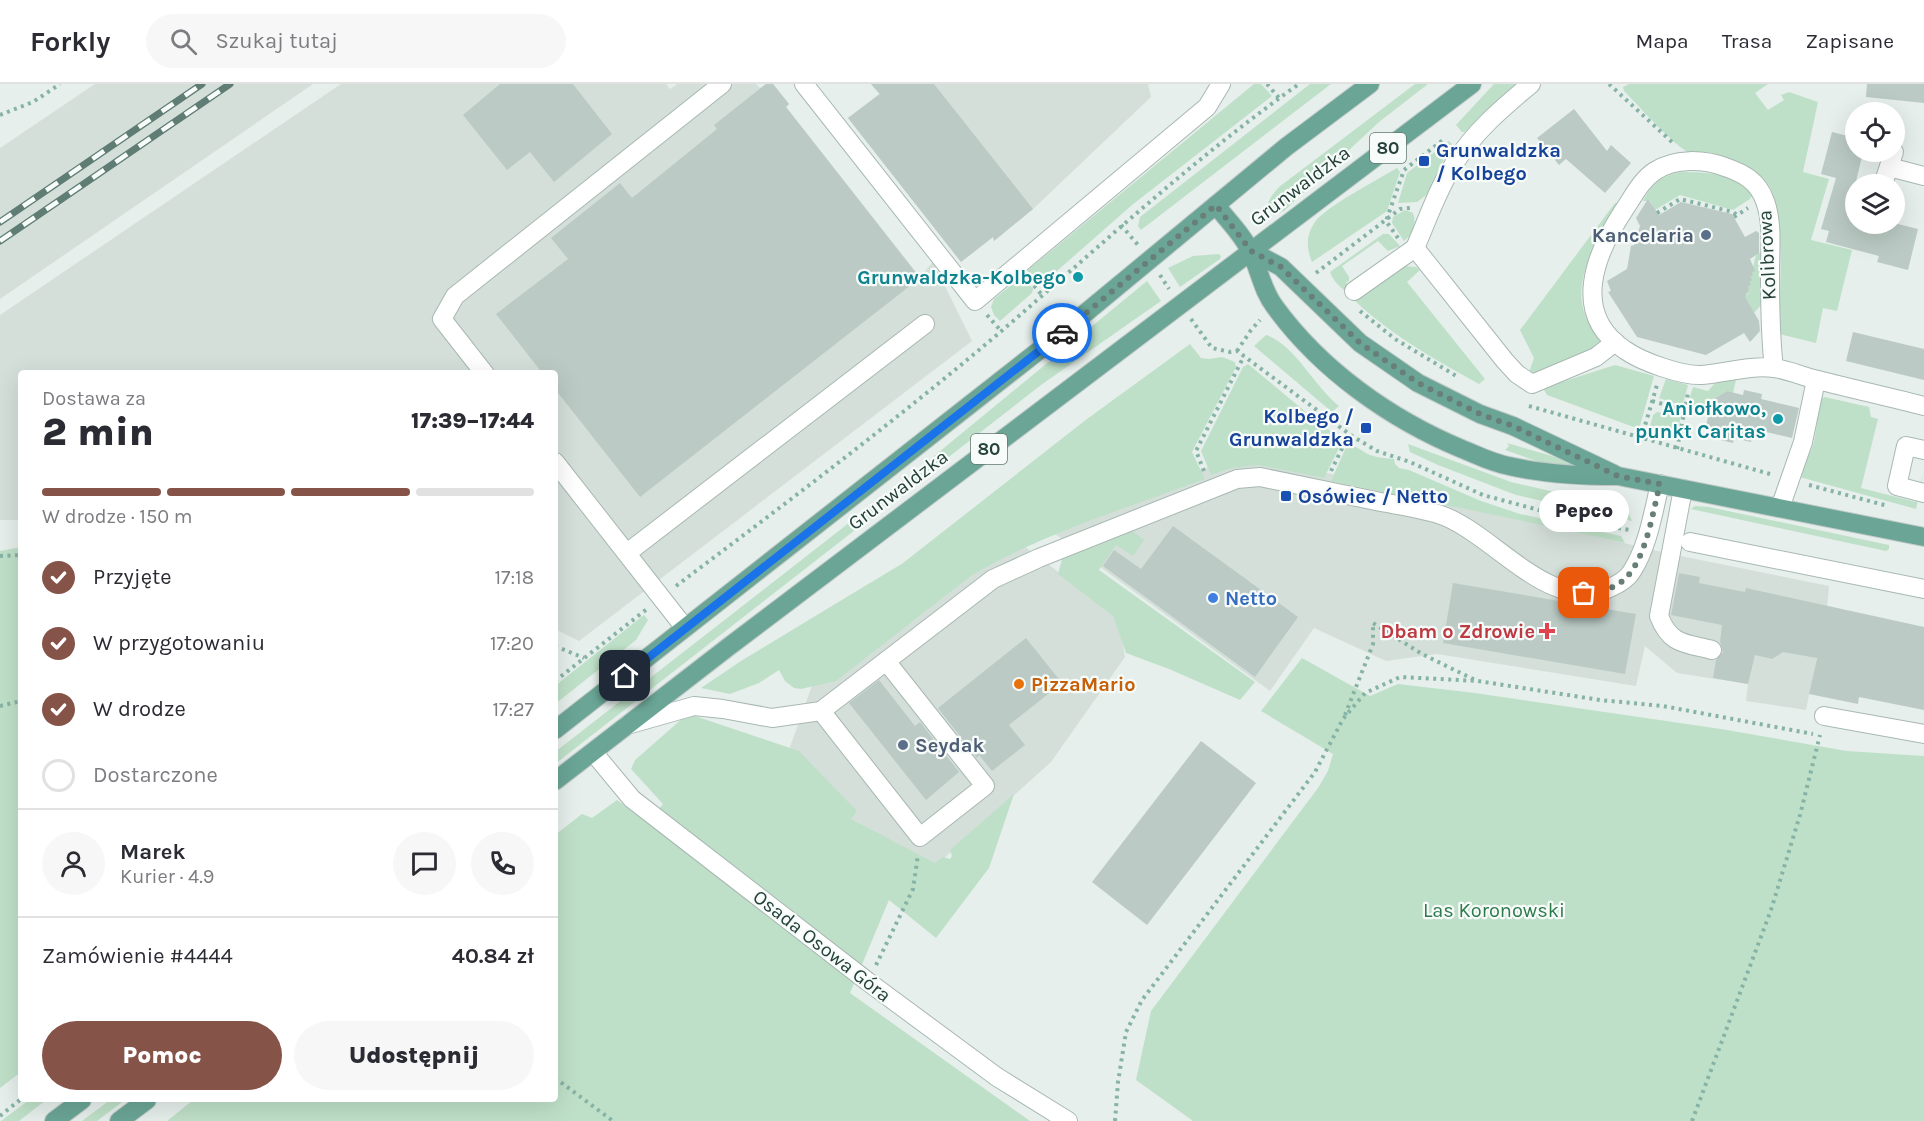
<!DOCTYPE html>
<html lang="pl">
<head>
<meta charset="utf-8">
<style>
  :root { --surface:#fff; --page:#f7f7f7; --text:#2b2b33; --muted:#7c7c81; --line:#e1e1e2; --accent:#855347 }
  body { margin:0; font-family:Karla,sans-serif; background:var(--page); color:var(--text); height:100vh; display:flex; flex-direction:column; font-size:22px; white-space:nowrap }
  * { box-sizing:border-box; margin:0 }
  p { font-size:20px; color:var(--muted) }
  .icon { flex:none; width:33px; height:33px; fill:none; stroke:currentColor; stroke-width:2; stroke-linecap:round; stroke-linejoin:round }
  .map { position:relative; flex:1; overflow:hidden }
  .drawer { position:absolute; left:18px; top:286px; width:540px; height:732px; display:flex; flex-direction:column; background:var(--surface); border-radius:6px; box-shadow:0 6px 24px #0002 }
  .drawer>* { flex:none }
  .buttons { position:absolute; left:1845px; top:18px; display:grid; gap:12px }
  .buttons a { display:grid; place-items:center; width:60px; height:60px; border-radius:50%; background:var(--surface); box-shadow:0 6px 24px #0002; font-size:30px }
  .pin { position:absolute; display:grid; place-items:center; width:51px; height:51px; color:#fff; margin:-26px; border-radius:12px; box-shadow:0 3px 9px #0006 }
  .courier { position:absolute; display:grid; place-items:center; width:60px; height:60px; margin:-30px; border:4px solid #1a73e8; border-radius:50%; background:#fff; color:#222; box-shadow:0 2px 8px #0007 }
  .bubble { position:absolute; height:42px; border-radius:21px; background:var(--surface); box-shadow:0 6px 24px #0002; font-size:20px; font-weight:800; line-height:42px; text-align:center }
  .overview em { font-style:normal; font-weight:800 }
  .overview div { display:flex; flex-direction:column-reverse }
  .overview { display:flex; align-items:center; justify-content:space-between; height:102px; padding:0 24px }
  h1 { font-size:39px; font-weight:800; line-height:45px }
  .bar { display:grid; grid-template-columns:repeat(4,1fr); gap:9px 6px; align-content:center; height:72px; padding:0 24px }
  .bar i { height:8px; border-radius:4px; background:var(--line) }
  .bar .selected { background:var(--accent) }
  .bar p { grid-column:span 4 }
  .line { display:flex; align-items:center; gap:15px; padding:0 24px; border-top:2px solid var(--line) }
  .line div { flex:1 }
  .round { display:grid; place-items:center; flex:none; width:63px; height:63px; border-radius:32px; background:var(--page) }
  ol { padding:0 24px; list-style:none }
  li { display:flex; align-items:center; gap:18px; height:66px }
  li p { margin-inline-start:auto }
  li .icon { padding:6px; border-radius:50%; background:var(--accent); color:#fff; stroke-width:4 }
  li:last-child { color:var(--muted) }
  li i { width:33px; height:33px; border:3px solid var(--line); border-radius:50% }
  .primary-button { display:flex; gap:12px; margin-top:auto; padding:12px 24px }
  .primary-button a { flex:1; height:69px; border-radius:36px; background:var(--accent); color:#fff; font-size:24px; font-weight:800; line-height:69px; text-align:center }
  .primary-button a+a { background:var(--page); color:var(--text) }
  header { display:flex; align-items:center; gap:36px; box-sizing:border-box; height:84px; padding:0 30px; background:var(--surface); border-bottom:2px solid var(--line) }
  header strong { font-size:28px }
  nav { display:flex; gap:33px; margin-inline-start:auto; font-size:21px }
  .search { width:420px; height:54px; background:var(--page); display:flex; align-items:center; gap:15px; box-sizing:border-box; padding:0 21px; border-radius:33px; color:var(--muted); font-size:22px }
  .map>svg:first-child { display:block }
</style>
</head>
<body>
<header>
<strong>Forkly</strong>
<div class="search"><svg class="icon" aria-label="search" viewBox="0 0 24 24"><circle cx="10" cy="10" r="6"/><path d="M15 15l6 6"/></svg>Szukaj tutaj</div>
<nav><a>Mapa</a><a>Trasa</a><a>Zapisane</a></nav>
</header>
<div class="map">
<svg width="1924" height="1037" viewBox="0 0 1924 1037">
  <rect width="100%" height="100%" fill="#e6efeb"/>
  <g fill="#d4dfda">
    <path d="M95,0H313L0,215V64Z"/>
    <path d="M341,0H666L670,5L677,0H756L760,4L766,0H773L789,20L786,23L920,193L933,178L972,257L579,557L555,545V290H21V436H0V231Z"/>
    <path d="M871,0H1148L1151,13L1033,125L994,157L993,153L961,178L848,34L879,10Z"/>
    <path d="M1268,375L1666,469L1829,502L1827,524L1806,626L1746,617L1748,600L1677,589L1645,562L1636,602L1437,570L1386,577L1314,544L1270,607L1051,447L1213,381Z"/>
    <path d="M1020,459L1118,533L1125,573L1051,678L932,785L844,737L785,677L814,596L971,485Z"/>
  </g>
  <g fill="#bfe0c8">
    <path d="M1254,0H1261L1272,12L1132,121L1041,201L1037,200L1028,191V186Z"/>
    <path d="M1310,0H1331L1141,146L1138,142L1140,133Z"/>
    <path d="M1415,0H1428L1379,38L1284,127L1274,131C1261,122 1272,111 1279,103Z"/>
    <path d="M1494,0H1516L1465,48H1462L1456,41Z"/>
    <path d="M1629,0H1768L1755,9L1768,26L1784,16L1781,11L1789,8L1818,18L1803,88L1829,95L1811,156L1852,166L1837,227L1823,224L1816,259L1779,250C1779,214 1786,132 1770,103C1758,80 1713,80 1691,70C1674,62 1639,22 1624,7L1623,3Z"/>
    <path d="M1449,57L1452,60L1451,66L1445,72L1429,109L1417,118L1398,119L1407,89Z"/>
    <path d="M1397,84L1400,88L1387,127L1312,178C1306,163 1306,151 1315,138C1325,123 1379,95 1397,84Z"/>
    <path d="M1683,88C1708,88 1735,90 1753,110L1750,115L1733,126L1680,111L1655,126L1650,117H1643C1651,101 1664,89 1683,88Z"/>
    <path d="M1615,119H1617C1603,149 1574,189 1583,224C1586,239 1595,248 1602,261L1527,294L1534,274L1520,246Z"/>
    <path d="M1405,126L1413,129C1417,140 1413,150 1404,157L1392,139L1393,133Z"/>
    <path d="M1383,150H1389L1400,162L1388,167L1378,157L1342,182L1349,193V197L1346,198L1356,214L1404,182L1416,183L1420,186L1407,198L1485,295L1479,300C1434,275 1387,249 1350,212C1342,204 1333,198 1330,188Z"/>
    <path d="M1762,167L1761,221L1754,229L1743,210L1744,208L1746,211L1748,210L1745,205H1749L1745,200L1749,189L1753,191L1750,186L1753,183L1756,171Z"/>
    <path d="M1219,170L1221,172L1220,175L1180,203L1168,184L1193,172Z"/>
    <path d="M1020,194H1024L1033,205L1032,209L1000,237L994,231L991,223L994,215Z"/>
    <path d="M1147,197L1161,217L1041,301L555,680V668L922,382Z"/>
    <path d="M1266,251C1294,260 1314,302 1339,322L1332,328L1254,262Z"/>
    <path d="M1190,260L1201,274L1209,275L1222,273L1235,278L1236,283L1192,368L1205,395C1127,424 1044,449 972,491L836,597L801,605L794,604L785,597L779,586L759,599L730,610L701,604L741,577L903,479L1087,335Z"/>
    <path d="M1248,280L1325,344C1333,348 1342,351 1341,360L1324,394L1258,381L1232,384L1211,391L1201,367L1243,283Z"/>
    <path d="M1615,281L1654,292L1639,345L1547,311L1543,304Z"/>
    <path d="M1725,294L1736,296L1733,309L1727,307L1712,316L1709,327L1687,322L1693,303L1708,307L1714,300Z"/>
    <path d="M1666,295L1688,301L1683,320L1680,321L1659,314Z"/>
    <path d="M1825,313L1869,323L1871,333L1878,335L1861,404L1916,418L1924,387L1916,425L1796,392C1803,381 1811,370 1814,357C1818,341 1816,330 1821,314Z"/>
    <path d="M1657,328L1681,332L1676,353L1649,346L1653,331Z"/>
    <path d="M1507,359L1597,385L1548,381L1505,366L1509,362Z"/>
    <path d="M1408,360L1511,398L1616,422L1629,430L1632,437L1516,411L1438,381L1410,368Z"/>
    <path d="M1347,361C1356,361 1361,367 1370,371C1378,374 1386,374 1394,375L1395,380L1399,384L1409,386L1481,417L1520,430L1621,452L1625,459C1527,437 1429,418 1331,397Z"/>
    <path d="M1695,422L1709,423L1889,461V465L1886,467L1691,425Z"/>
    <path d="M1130,445L1144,456L1133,472L1116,461L1099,486L1255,598L1240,616L1169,585L1126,569L1113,532L1058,490L1063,472Z"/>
    <path d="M21,463V988L0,1004V467Z"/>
    <path d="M644,531L648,536L636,556L555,620V602Z"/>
    <path d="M1302,574L1370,612L1398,600L1475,609L1721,645L1847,667L1924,672V1037H1193L1136,996L1151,927L1318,704L1328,687L1333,670L1261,627Z"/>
    <path d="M692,631L799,667L857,727L851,735L935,779L943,773L950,775L952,772L950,766L1014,710L989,784L936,854L889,816L850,909L1030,1037H167L193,1016H555V751L582,730L592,734L617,716L648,739L663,720L631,685L635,676L683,634Z"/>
    <path d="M29,1016H46L19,1037H1Z"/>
    <path d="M110,1016H125L97,1037H82Z"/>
  </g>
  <g fill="#bbcac4">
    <path d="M500,0H573L612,50L554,98L530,68L507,86L463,31Z"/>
    <path d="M766,0H773L789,20L786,23L920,194L640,413L555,305V290H543L496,230L568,175L551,154L620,99L632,114L717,45L714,41Z"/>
    <path d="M871,0H934L1033,125L994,157L993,153L961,178L848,34L880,10Z"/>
    <path d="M1867,0H1924V19L1866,13Z"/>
    <path d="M1574,25L1607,67L1611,61L1631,79L1605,109L1566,75L1559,81L1537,54Z"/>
    <path d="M1832,48L1856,54V68H1863L1849,127L1856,129V140H1898L1918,145L1908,186L1877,178L1879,172L1826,158L1829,147L1821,145L1836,94L1821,90Z"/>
    <path d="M1648,115L1659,131L1681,118L1732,130L1745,153L1756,147L1759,149V169L1750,175L1755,187L1752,188L1753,191L1750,193L1752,196L1749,198L1751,200L1748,203L1749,205L1745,213L1759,237L1760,247L1750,258L1744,249L1706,271L1637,253L1608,208L1611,207L1607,197L1627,185L1631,162L1634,161L1640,142L1636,134Z"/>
    <path d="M1853,248L1924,265V296L1846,277Z"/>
    <path d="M1744,306L1762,310L1761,315L1799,324L1792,354L1754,345L1751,358L1734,354L1733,359L1708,353L1711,343L1706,341L1712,316L1727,307L1743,311Z"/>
    <path d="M1173,442L1298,533L1255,593L1103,482L1114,466L1141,485Z"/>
    <path d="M1679,489L1700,493L1699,499L1745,508L1746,504L1924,543V626L1859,613L1858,620L1809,610L1817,574L1783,568L1772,575L1755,571L1748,600L1713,594L1716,576L1723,568L1720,558L1722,541L1671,531Z"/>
    <path d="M1453,499L1636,530L1625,590L1443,559Z"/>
    <path d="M1026,554L1062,599L1009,641L1025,661L992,687L979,671L977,674L938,624Z"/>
    <path d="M879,596L915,642L920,638L959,688L926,716L849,619Z"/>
    <path d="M1201,657L1256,699L1147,841L1092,798Z"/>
  </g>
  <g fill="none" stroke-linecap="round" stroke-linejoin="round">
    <g stroke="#a8b8b2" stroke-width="20">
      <g id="minor">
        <path d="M804,0L975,217L1207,23L1221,0"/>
        <path d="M1531,0C1502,24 1474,48 1454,80C1438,104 1427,137 1415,164L1505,277L1517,290L1532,300L1596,273L1615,258"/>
        <path d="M1889,83L1924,92"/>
        <path d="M1883,100L1894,68"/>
        <path d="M1354,207L1415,164"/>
        <path d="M1774,284C1770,252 1770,221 1770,189C1770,165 1773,139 1765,117C1758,97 1743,89 1725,83C1703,75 1675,74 1655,87C1641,96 1633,113 1624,126C1595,170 1570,230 1625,266C1642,278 1682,292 1702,291C1726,289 1750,281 1774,284C1789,286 1804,293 1818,296C1853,305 1889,313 1924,322"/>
        <path d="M485,290L442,235L455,212L722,0"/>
        <path d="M1924,366L1906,362L1897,402L1924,409"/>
        <path d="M555,378L685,544"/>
        <path d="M1683,405L1659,532C1670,561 1685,559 1712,566"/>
        <path d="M1780,424L1803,358L1816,296"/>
        <path d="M1690,458L1924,505"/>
        <path d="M627,469L925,240"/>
        <path d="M821,627L920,753L985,702L886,577"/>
        <path d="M1824,632L1924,650"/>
        <path d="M627,641L694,622L723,625L772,634L821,627L993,495L1039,474L1237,395L1260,393C1299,401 1337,409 1376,417C1396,421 1419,424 1438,430C1492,447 1546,528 1607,505C1617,501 1627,496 1632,487C1648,462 1653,429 1660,400"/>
        <path d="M593,668L632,715L867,897L997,993L1068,1037"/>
      </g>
    </g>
    <g stroke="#c2cac8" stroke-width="20">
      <g id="major">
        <path d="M1216,121C1227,136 1244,152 1251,169C1260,187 1262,206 1275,223C1321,286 1390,335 1462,365C1477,371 1492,379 1509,382C1544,390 1581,392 1618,392L1924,453"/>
        <path d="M1251,167L1281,183L1360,259L1418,299L1480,330L1513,342L1614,390"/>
        <path d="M555,646L1060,250L1286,63L1370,0"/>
        <path d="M555,697L727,564L1472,0"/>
        <path d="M54,1037L82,1016"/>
        <path d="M119,1037L147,1016"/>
      </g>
    </g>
    <g stroke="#86b3a5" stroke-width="4" stroke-dasharray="3 4.5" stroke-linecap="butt">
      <path d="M1267,0L1279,14"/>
      <path d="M1609,0L1672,58"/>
      <path d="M0,31L33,18L60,0"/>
      <path d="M1657,129L1680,115L1733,128L1737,131"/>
      <path d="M1734,133L1748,124"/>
      <path d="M1121,141L1138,161"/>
      <path d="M1398,154L1386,137L1404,86L1443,56"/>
      <path d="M1316,189L1400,125L1410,124"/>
      <path d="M1160,191L1169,205"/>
      <path d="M1029,196L1042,211"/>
      <path d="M1360,227L1395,255L1458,293"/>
      <path d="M987,231L1001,247"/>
      <path d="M1191,235L1212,264L1230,268L1237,267L1352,352L1377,367L1410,378L1483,411L1587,439L1630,446"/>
      <path d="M1237,267L1251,246L1260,236"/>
      <path d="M1652,317L1684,326"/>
      <path d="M1529,322L1770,390"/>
      <path d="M1641,355L1657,301"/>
      <path d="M1677,365L1688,309"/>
      <path d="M1204,387L1196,367L1244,272"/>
      <path d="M1331,387L1349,350"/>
      <path d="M1809,401L1888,422"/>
      <path d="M0,472L21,471"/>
      <path d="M676,502C785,420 894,338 998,250C1097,165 1193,75 1299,0"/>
      <path d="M555,562L584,574"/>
      <path d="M555,597L647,525"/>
      <path d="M0,622L21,617"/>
      <path d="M1345,631L1373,560V539L1422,570L1475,596"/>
      <path d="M876,881L913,805L918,771"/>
      <path d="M555,994L613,1037"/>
      <path d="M0,1032L21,1015"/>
      <path d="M1115,1037L1118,998L1126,948L1142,916L1315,688L1343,635L1365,609L1400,593L1478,597L1600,616L1663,622L1813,650"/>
      <path d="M1692,1037L1771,826L1800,731L1820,651"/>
    </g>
    <use href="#minor" stroke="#fff" stroke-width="18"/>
    <use href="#major" stroke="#6aa596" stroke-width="18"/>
    <g stroke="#5f7d75" stroke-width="7">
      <g id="rail">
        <path d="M0,138L202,0"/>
        <path d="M0,157L230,0"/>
      </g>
    </g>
    <use href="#rail" stroke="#f7fbf9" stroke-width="4.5" stroke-dasharray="14" stroke-linecap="butt"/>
  </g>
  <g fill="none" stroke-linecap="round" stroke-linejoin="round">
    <path stroke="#687f78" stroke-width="6" stroke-dasharray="0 10.8" d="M1062,249L1216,121L1251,167L1281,183L1360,259L1418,299L1480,330L1513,342L1618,392L1660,400C1652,430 1646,480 1620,499C1610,506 1596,508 1584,509"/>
    <path stroke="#1a73e8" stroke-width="8" d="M625,592L1062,249"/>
  </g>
  <g fill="#1a4fb4" stroke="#f7fbf9" stroke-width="2">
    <rect x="1418" y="71" width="12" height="12" rx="3"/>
    <rect x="1360" y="338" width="12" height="12" rx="3"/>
    <rect x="1280" y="406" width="12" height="12" rx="3"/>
  </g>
  <g fill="#5c6f8a" stroke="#f7fbf9" stroke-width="2">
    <circle cx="1706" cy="151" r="6"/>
    <circle cx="903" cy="661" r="6"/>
  </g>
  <g fill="#0f9aa8" stroke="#f7fbf9" stroke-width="2">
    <circle cx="1078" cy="193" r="6"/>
    <circle cx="1778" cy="335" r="6"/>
  </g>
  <circle fill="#3f7fe0" stroke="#f7fbf9" stroke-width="2" cx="1213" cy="514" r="6"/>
  <path fill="#e0444e" stroke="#f7fbf9" stroke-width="2" d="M1544 538h6v6h6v6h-6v6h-6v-6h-6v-6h6z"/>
  <circle fill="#e8710a" stroke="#f7fbf9" stroke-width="2" cx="1019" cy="600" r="6"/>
  <g text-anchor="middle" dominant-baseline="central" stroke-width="4.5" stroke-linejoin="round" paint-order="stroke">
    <g fill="#f7fbf9" stroke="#637a73" stroke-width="1.5">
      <rect x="1370" y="49" width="36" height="30" rx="4.5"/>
      <rect x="971" y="350" width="36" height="30" rx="4.5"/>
    </g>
    <g font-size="18" font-weight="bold" fill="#24423a">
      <text x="1388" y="64">80</text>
      <text x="989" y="365">80</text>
    </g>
    <g font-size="20" font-weight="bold" fill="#164399" stroke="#f7fbf9" text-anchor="start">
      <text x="1436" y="66">Grunwaldzka<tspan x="1436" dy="23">/ Kolbego</tspan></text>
      <text x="1354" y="332" text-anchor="end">Kolbego /<tspan x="1354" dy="23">Grunwaldzka</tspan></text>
      <text x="1298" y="412">Osówiec / Netto</text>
    </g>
    <g font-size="20" fill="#24423a" stroke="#f7fbf9">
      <text transform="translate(1300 102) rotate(-37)">Grunwaldzka</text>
      <text transform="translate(1767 171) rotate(-93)">Kolibrowa</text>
      <text transform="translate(898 406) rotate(-37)">Grunwaldzka</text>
      <text transform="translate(822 862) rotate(38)">Osada Osowa Góra</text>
    </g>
    <g font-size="20" font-weight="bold" fill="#4e5e75" stroke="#f7fbf9" text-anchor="end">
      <text x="1694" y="151">Kancelaria</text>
      <text x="915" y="661" text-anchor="start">Seydak</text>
    </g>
    <g font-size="20" font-weight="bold" fill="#0d838f" stroke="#f7fbf9" text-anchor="end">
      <text x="1066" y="193">Grunwaldzka-Kolbego</text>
      <text x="1766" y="324">Aniołkowo,<tspan x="1766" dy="23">punkt Caritas</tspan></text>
    </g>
    <g font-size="20" font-weight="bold" fill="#366cbe" stroke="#f7fbf9" text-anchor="start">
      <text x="1225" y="514">Netto</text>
    </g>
    <g font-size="20" font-weight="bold" fill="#be3a42" stroke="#f7fbf9" text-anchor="end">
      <text x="1535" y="547">Dbam o Zdrowie</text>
    </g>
    <g font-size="20" font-weight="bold" fill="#c56008" stroke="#f7fbf9" text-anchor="start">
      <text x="1031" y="600">PizzaMario</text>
    </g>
    <g font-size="20" fill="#2d7a4b" stroke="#f7fbf9">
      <text x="1494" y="826">Las Koronowski</text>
    </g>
  </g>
</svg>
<div class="buttons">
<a><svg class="icon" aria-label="locate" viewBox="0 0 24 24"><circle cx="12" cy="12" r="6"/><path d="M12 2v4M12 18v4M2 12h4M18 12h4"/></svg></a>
<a><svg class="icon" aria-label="layers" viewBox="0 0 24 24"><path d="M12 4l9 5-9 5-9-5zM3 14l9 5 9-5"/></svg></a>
</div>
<div class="pin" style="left:1584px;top:509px;background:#ea580c"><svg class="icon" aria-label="bag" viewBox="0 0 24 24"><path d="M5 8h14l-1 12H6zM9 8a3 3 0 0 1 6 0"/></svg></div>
<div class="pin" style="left:625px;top:592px;background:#1f2937"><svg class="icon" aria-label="home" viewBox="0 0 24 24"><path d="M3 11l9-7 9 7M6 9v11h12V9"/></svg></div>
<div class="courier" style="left:1062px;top:249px"><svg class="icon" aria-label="car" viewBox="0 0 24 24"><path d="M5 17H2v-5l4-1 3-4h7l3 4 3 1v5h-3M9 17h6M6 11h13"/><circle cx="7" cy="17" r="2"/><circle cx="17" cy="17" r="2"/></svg></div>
<div class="bubble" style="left:1539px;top:406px;width:90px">Pepco</div>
<section class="drawer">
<div class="overview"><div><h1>2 min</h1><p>Dostawa za</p></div><em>17:39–17:44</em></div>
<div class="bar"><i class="selected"></i><i class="selected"></i><i class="selected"></i><i></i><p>W drodze · 150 m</p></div>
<ol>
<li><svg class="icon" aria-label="check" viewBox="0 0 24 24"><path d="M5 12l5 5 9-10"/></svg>Przyjęte<p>17:18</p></li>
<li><svg class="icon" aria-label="check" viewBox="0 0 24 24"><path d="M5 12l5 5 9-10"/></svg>W przygotowaniu<p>17:20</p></li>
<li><svg class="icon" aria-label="check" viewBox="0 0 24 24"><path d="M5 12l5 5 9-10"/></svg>W drodze<p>17:27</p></li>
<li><i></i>Dostarczone</li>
</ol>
<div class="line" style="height:108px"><a class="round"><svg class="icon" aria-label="person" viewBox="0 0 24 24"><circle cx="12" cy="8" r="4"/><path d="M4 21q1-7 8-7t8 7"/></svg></a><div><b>Marek</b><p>Kurier · 4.9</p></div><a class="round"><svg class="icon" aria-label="chat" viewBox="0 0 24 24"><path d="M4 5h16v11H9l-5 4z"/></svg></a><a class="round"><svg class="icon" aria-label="phone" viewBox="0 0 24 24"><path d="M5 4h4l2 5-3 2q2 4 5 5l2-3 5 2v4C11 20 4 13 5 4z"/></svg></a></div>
<div class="line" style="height:78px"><div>Zamówienie #4444</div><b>40.84 zł</b></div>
<div class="primary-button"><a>Pomoc</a><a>Udostępnij</a></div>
</section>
</div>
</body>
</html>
